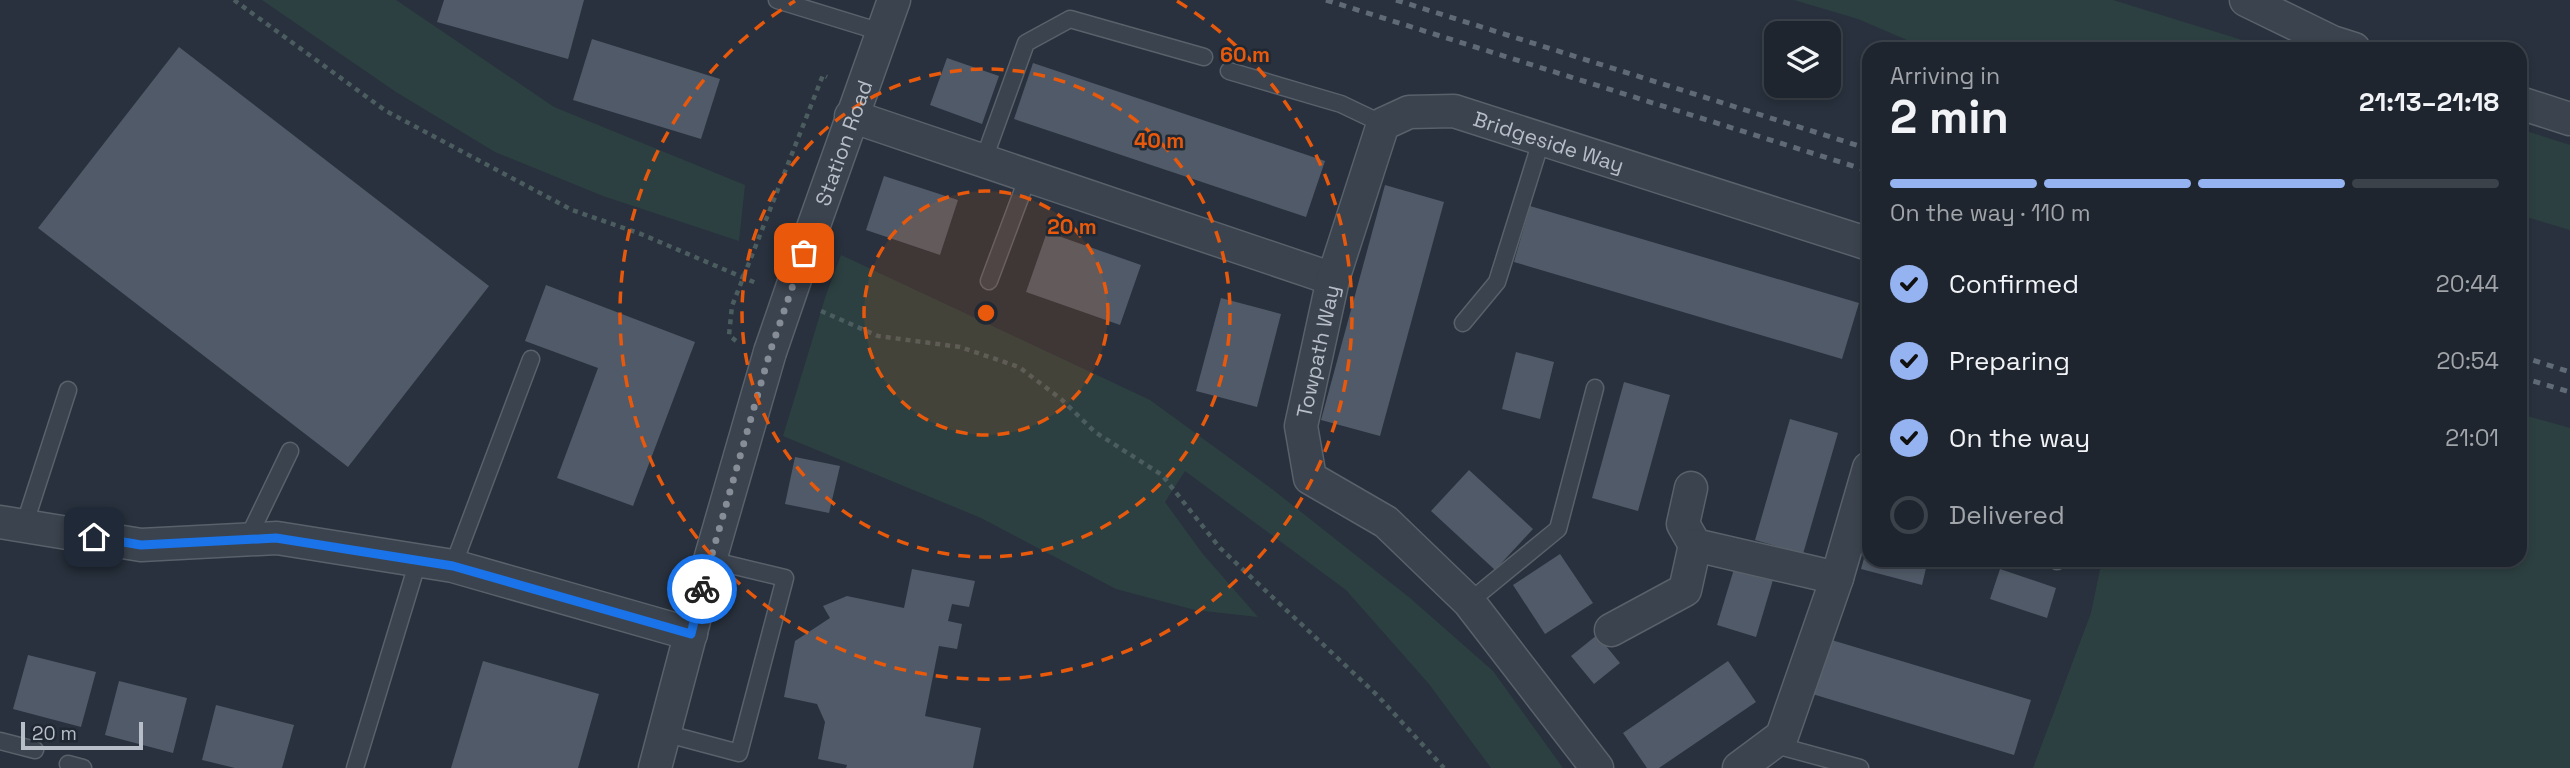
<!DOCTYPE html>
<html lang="en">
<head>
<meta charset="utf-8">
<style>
  :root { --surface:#1e252e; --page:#2b313a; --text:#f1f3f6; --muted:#a1a5aa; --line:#3c424a; --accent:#95b2f1 }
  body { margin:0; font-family:"Space Grotesk",sans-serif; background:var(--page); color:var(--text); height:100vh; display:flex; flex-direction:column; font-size:26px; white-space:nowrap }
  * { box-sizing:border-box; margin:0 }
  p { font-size:23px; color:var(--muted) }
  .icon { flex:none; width:38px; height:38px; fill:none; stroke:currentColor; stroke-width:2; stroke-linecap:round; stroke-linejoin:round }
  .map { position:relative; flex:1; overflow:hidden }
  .details { position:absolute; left:1862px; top:42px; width:665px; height:525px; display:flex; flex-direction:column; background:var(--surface); border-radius:21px; box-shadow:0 4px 10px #0003,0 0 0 2px var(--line) }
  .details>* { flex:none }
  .buttons { position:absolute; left:1764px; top:21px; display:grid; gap:14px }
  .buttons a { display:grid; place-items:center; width:77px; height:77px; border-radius:14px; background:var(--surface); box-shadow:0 4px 10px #0003,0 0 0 2px var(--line); font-size:35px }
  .scale { position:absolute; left:21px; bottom:18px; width:122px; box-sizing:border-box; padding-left:7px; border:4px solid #b8bec8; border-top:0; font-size:19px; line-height:24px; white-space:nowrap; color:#b8bec8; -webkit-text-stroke:5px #202833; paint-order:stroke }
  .pin { position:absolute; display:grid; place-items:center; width:60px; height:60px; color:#fff; margin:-30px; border-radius:14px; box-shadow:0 4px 10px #0006 }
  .courier { position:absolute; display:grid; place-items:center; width:70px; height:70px; margin:-35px; border:5px solid #1a73e8; border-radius:50%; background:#fff; color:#222; box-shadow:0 2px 9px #0007 }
  .head em { font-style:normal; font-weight:800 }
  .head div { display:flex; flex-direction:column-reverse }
  .head { display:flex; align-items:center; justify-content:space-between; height:119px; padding:0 28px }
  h1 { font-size:46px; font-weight:800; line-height:52px }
  .bar { display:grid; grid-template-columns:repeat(4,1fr); gap:10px 7px; align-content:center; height:84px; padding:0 28px }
  .bar i { height:9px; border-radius:5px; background:var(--line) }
  .bar .on { background:var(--accent) }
  .bar p { grid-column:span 4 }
  ol { padding:0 28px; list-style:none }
  li { display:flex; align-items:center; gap:21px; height:77px }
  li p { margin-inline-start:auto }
  li .icon { padding:7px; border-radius:50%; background:var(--accent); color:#111; stroke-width:4 }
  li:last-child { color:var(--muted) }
  li i { width:38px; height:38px; border:4px solid var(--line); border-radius:50% }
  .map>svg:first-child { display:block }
</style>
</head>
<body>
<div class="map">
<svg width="2570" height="768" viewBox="0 0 2570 768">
  <rect width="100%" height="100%" fill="#28313d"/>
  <g fill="#2d4041">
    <path d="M262,0H396L554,107L745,185L739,241L603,196L495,152L396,92Z"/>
    <path d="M1794,0H2113L2271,49H1928L1858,19Z"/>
    <path d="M2520,129L2570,145V230L2520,215Z"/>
    <path d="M841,255L1150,400L1272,489L1410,598L1493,671L1563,768H1491L1429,684L1346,590L1185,471L1165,502L1202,553L1258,617L1195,610L1116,589L981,518L783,436L826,295Z"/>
    <path d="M2520,414L2570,428V768H2033L2091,613L2102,560H2520Z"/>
  </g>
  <g fill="#515a68">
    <path d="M444,0H584L568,59L437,22Z"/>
    <path d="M592,39L720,79L701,139L573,100Z"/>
    <path d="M179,47L489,286L348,467L38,228Z"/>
    <path d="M947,58L999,76L982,124L930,105Z"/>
    <path d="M1033,63L1325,161L1306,217L1014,119Z"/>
    <path d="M884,176L958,200L940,255L866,230Z"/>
    <path d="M1385,185L1444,202L1380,436L1321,420Z"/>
    <path d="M1530,206L1859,303L1842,359L1514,262Z"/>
    <path d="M1047,232L1141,265L1120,325L1026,292Z"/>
    <path d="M546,285L695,342L633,506L557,478L598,368L525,341Z"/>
    <path d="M1221,298L1281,314L1257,407L1196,391Z"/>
    <path d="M1516,352L1554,362L1540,419L1502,409Z"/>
    <path d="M1624,382L1670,395L1638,511L1592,498Z"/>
    <path d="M1790,419L1838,433L1803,554L1755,540Z"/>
    <path d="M795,457L840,466L829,513L785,504Z"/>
    <path d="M1469,470L1533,529L1495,570L1431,511Z"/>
    <path d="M1869,540V560H1928L1922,585L1861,569Z"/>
    <path d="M1560,554L1593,603L1545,634L1513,585Z"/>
    <path d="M912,569L975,581L969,607L952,604L948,621L962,624L957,649L939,646L925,716L981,728L973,768H846L847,765L818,759L825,722L817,704L784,697L795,641L830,618L823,606L847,596L904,608Z"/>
    <path d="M1734,569L1773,580L1756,637L1717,625Z"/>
    <path d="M2000,569L2056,588L2047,618L1990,599Z"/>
    <path d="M1597,635L1620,663L1594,684L1571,656Z"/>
    <path d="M1825,638L2031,700L2014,755L1809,693Z"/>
    <path d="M28,655L96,672L81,727L13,709Z"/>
    <path d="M483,661L599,694L578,768H451Z"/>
    <path d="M1728,661L1756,702L1659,768H1647L1623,733Z"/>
    <path d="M119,681L187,698L173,753L105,735Z"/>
    <path d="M216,705L294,725L282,768H235L202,760Z"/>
  </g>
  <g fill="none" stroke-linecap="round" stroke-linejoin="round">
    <g stroke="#59616b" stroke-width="19">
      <g id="lane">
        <path d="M777,0L881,32"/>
        <path d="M1229,71L1341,104L1383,124"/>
        <path d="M984,159L1026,43L1070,19L1204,57"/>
        <path d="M989,281L1029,174"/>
        <path d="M1463,323L1497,282L1542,138"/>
        <path d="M24,526L68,390"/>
        <path d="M247,540L290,451"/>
        <path d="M2056,560L2057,561"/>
        <path d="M453,566L531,359"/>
        <path d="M1469,602L1558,529L1595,388"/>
        <path d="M664,733L739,753L785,578L710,560"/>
        <path d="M0,741L35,750"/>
        <path d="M1772,744L1860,768"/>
        <path d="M68,764L83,768"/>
        <path d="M355,768L418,561"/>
      </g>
    </g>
    <g stroke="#59616b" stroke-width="35">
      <g id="street">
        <path d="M2246,0L2332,42L2354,49"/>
        <path d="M2520,103L2570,119"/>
        <path d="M851,116L1333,279"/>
        <path id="s1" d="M804,253L894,0"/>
        <path d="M1691,488L1683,524L1695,545L1837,578"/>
        <path d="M0,522L141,545L277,538L453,566L691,634"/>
        <path d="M1611,630L1685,590L1695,545"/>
        <path d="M655,768L710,560L770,352"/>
        <path id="s2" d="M1597,768L1469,602L1386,522L1310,478L1301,426L1333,279L1383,124L1409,112L1454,111L1869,244"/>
        <path d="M1739,768L1782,736L1837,578L1869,468"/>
      </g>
    </g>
    <g stroke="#4c5d60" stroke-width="4.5" stroke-dasharray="5 5" stroke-linecap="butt">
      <path d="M234,0L386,111L572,210L641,234L756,283"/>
      <path d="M821,311L878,336L960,347L1019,367L1061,399L1095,432L1162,475L1220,548L1377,695L1444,768"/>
      <path d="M736,341L729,335L732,306L823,75L827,77"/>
    </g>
    <use href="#lane" stroke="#3b434e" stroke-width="16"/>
    <use href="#street" stroke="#3b434e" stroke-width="32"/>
    <g stroke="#606976" stroke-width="5" stroke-dasharray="7 7" stroke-linecap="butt">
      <path d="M1326,0L1869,171"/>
      <path d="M1396,0L1869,149"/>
      <path d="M2520,356L2570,372"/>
      <path d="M2520,377L2570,392"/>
    </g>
    <g stroke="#59616b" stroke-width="35" stroke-linecap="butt">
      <path id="street-bridge" d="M770,352L804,253"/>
    </g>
    <use href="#street-bridge" stroke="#3b434e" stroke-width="32"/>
  </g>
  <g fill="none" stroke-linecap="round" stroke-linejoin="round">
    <path stroke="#868d97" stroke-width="7" stroke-dasharray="0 12.6" d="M702,589L770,352L804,253"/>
    <path stroke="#1a73e8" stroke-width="9" d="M94,537L141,545L276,538L453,566L691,634L702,589"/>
  </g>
  <circle cx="986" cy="313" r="122" fill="#e8590c" fill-opacity=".12"/>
  <g fill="none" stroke="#e8590c" stroke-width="3.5" stroke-dasharray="12 9">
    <circle cx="986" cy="313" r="122"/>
    <circle cx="986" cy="313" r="244"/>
    <path d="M1177 1A366 366 0 1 1 795 1"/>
  </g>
  <g text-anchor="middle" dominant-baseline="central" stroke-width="5" stroke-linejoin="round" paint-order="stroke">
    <g font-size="21" fill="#b8bec8" stroke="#202833">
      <text stroke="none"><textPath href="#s1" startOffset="117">Station Road</textPath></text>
      <text stroke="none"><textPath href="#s2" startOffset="952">Bridgeside Way</textPath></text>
      <text stroke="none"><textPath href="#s2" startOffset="542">Towpath Way</textPath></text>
    </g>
  </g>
  <circle cx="986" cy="313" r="10" fill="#e8590c" stroke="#202833" stroke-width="3.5"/>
  <g font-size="21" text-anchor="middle" font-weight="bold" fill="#e8590c" stroke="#202833" stroke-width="5" stroke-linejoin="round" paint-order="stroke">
    <text x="1245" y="62">60 m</text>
    <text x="1159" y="148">40 m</text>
    <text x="1072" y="234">20 m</text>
  </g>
</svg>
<div class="buttons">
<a><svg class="icon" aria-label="layers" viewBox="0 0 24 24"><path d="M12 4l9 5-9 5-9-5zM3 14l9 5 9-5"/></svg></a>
</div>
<div class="scale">20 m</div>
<div class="pin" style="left:804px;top:253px;background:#ea580c"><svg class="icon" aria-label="bag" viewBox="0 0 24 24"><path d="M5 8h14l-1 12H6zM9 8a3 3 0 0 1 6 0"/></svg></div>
<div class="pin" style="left:94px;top:537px;background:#1f2937"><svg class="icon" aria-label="home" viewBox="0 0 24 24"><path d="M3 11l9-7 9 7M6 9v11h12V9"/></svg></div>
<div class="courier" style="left:702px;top:589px"><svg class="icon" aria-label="bike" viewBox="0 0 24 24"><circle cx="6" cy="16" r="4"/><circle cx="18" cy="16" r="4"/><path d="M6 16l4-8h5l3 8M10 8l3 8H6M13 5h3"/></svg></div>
<section class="details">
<div class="head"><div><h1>2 min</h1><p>Arriving in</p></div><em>21:13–21:18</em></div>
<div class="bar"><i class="on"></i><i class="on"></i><i class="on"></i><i></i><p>On the way · 110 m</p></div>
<ol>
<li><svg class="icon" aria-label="check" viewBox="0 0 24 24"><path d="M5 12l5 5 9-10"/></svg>Confirmed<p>20:44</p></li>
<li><svg class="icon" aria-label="check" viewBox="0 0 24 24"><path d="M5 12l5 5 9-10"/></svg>Preparing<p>20:54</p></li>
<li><svg class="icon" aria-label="check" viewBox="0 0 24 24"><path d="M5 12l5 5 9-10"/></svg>On the way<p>21:01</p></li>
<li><i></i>Delivered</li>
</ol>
</section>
</div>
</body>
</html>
